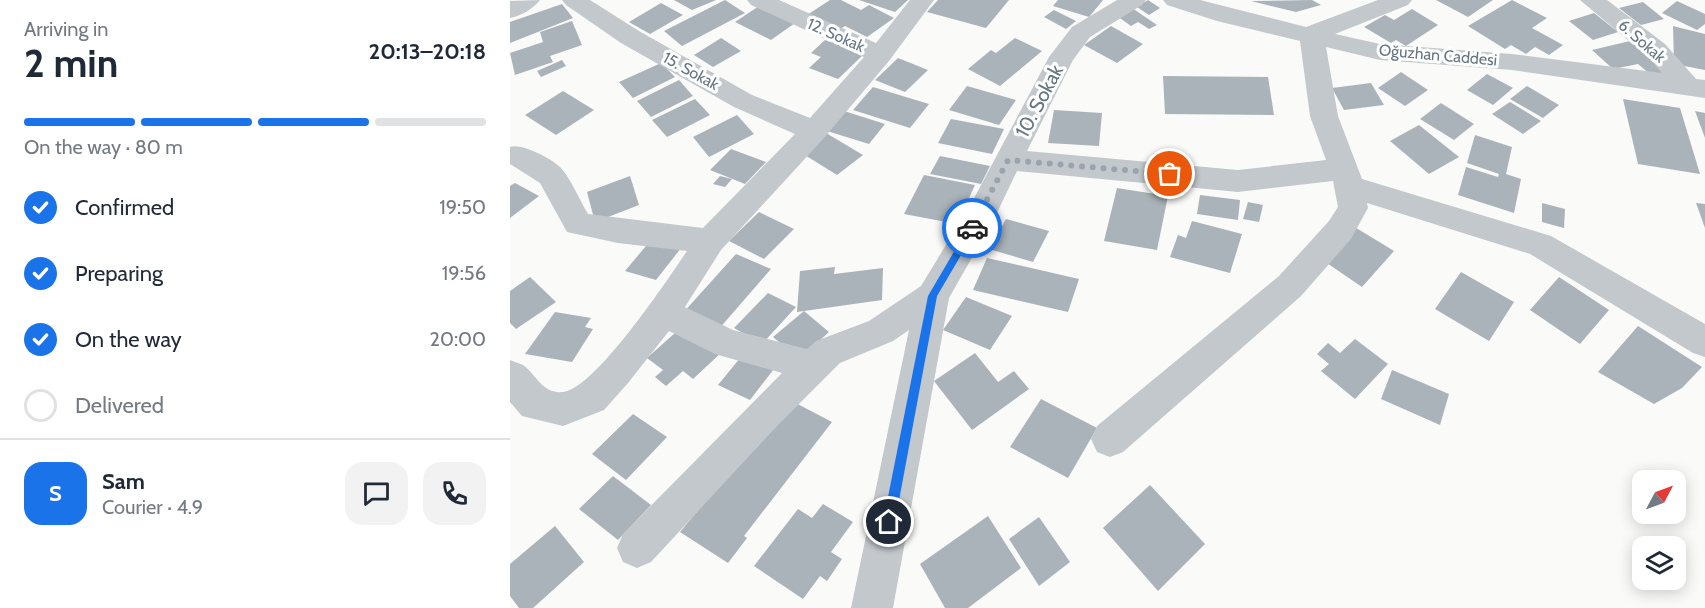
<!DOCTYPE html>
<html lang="en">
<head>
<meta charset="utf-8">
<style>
  :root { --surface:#fff; --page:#f2f2f3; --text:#1f2937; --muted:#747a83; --line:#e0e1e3; --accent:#1a73e8 }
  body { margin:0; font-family:Cabin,sans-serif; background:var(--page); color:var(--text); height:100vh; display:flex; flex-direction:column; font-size:22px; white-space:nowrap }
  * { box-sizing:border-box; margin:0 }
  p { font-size:20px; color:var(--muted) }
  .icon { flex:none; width:33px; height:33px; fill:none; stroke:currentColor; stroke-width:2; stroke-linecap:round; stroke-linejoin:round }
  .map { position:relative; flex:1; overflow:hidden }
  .sheet { display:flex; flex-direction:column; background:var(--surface); width:510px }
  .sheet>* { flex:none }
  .needle { width:39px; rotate:49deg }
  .buttons { position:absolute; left:1122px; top:470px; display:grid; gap:12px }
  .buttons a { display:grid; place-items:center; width:54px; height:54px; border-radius:12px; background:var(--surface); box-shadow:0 3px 15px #0003; font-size:30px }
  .pin { position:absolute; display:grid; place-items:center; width:51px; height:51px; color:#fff; margin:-26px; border:3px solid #fff; border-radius:50%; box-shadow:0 2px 6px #0007 }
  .courier { position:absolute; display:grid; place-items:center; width:60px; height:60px; margin:-30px; border:4px solid #1a73e8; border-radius:50%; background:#fff; color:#222; box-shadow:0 2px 8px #0007 }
  .summary em { font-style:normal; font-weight:700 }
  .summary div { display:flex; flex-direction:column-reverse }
  .summary { display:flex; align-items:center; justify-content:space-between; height:102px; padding:0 24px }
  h1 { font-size:39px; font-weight:700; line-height:45px }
  .bar { display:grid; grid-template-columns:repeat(4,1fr); gap:9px 6px; align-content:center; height:72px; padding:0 24px }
  .bar i { height:8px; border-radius:4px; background:var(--line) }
  .bar .on { background:var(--accent) }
  .bar p { grid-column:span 4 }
  .line { display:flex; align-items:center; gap:15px; padding:0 24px; border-top:2px solid var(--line) }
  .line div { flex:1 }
  .round { display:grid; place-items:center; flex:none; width:63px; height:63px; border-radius:18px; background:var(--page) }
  ol { padding:0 24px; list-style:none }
  li { display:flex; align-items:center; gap:18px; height:66px }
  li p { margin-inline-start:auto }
  li .icon { padding:6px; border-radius:50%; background:var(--accent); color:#fff; stroke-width:4 }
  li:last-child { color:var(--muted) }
  li i { width:33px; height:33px; border:3px solid var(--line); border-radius:50% }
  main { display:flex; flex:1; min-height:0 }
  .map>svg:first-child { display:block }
</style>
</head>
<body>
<main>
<section class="sheet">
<div class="summary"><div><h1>2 min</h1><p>Arriving in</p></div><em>20:13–20:18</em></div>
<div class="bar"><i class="on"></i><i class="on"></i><i class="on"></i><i></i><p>On the way · 80 m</p></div>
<ol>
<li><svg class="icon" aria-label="check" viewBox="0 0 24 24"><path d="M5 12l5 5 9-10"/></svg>Confirmed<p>19:50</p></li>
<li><svg class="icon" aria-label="check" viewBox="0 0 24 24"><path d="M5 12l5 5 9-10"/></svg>Preparing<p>19:56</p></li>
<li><svg class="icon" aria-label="check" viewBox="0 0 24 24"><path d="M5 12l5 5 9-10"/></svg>On the way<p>20:00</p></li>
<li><i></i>Delivered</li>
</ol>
<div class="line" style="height:108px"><b class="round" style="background:var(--accent);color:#fff">S</b><div><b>Sam</b><p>Courier · 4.9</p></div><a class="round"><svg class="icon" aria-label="chat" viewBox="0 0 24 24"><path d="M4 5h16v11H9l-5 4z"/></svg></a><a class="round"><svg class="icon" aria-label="phone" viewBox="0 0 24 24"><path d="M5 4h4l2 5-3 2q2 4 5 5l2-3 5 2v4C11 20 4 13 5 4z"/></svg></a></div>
</section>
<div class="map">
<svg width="1195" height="608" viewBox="0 0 1195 608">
  <rect width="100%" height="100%" fill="#fafaf8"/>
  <g fill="#aab3b9">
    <path d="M164,0H206L182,10Z"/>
    <path d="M215,0L235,13L172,46L154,31Z"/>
    <path d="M320,0H331L351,10L359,5L384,18L357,37L335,26L327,31L297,15Z"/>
    <path d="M349,0H398L385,12Z"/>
    <path d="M428,0H499L476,28L417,12Z"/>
    <path d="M548,0H593L579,17L543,6Z"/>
    <path d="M638,0L650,8L639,15L627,7Z"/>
    <path d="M802,0L811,5L786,12L741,1Z"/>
    <path d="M926,0H983L958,17Z"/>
    <path d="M1002,0L1037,18L1022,28L1053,45L1039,55L1025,47L1016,54L1001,45L995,49L958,26Z"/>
    <path d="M1167,1L1195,14V24L1187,30L1152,13Z"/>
    <path d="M1133,2L1154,19L1131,25L1109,8Z"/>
    <path d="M151,3L173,15L140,34L119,22Z"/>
    <path d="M52,4L63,18L0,43V22Z"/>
    <path d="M249,6L285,23L261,40L225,22Z"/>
    <path d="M622,8L647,25L639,29L628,22L621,26L607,16Z"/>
    <path d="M902,9L928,25L896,46L886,40L881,43L854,27L875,15L884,20Z"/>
    <path d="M544,10L566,21L556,29L534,17Z"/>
    <path d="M1084,13L1108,32L1083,40L1059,21Z"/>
    <path d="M62,21L72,45L40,56L43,62L5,75L0,53L33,42L30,32Z"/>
    <path d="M601,26L633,44L607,63L574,45Z"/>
    <path d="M1163,26L1195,34V70L1164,64Z"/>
    <path d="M211,38L231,51L203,67L184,55Z"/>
    <path d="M505,38L532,51L490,86L458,69L481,50L486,53Z"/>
    <path d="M315,40L354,54L328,79L299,68L311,57L301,53Z"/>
    <path d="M1120,41L1160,71L1141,75L1128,64L1103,69L1082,50Z"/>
    <path d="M388,58L418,70L395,92L365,80Z"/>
    <path d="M52,60L56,66L31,77L27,71Z"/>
    <path d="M151,63L165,77L123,98L109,82Z"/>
    <path d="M891,72L918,90L895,106L868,88Z"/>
    <path d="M977,74L1003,88L983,105L957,90Z"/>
    <path d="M653,76L758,77L764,115L655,114Z"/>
    <path d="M169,80L183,96L141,117L127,101Z"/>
    <path d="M861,83L874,105L834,110L822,88Z"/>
    <path d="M457,86L506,100L489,125L439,110Z"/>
    <path d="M1017,86L1049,105L1033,118L1000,99Z"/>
    <path d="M363,87L419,104L400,128L343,110Z"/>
    <path d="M53,91L84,110L46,135L15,115Z"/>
    <path d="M185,99L200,115L157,137L142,120Z"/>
    <path d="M1113,99L1170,108L1190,174L1128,164Z"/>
    <path d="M1000,102L1005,105L1031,121L1013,134L982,114Z"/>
    <path d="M931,103L964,124L944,140L910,119Z"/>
    <path d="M544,110L592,113L589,146L538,143Z"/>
    <path d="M334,111L375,124L359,144L317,131Z"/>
    <path d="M1185,111L1195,113V138Z"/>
    <path d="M227,115L244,134L199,157L183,137Z"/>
    <path d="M441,119L494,129L482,154L428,143Z"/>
    <path d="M909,125L949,157L919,174L880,141Z"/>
    <path d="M316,133L353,155L327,175L290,152Z"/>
    <path d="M965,135L1002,147L996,174L1011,179L1004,213L948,195L956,167L988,177L989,174L957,163Z"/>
    <path d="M221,149L256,162L235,184L200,170Z"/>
    <path d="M430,156L480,166L471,184L420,174Z"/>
    <path d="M414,175L465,185L447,224L394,214Z"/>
    <path d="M120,176L129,205L85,222L77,192Z"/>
    <path d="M210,176L222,179L215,187L203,184Z"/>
    <path d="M5,183L29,196L0,218V186Z"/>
    <path d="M607,188L658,196L647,250L594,241Z"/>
    <path d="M690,195L730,200L728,220L687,214Z"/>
    <path d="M738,202L753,205L749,222L733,219Z"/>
    <path d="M1032,203L1055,209L1054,228L1032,222Z"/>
    <path d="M1186,203L1195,204V228Z"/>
    <path d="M249,212L284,229L254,259L219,241Z"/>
    <path d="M496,219L539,231L523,262L479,249Z"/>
    <path d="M682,221L732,234L720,273L660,257L668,235L676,238Z"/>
    <path d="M843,226L884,251L852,287L811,259Z"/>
    <path d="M141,240L171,248L146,280L115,271Z"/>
    <path d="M226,254L261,269L208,330L172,314Z"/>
    <path d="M477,258L569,279L558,312L463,290Z"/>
    <path d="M325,267L324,274L373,268L372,300L287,312L290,271Z"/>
    <path d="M951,272L1004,302L979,341L925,309Z"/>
    <path d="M20,277L46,302L6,329L0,323V291Z"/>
    <path d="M1049,277L1099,310L1070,344L1020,310Z"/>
    <path d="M258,293L286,307L252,344L224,328Z"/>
    <path d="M456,297L502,316L480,350L433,330Z"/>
    <path d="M294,311L319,332L289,359L263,337Z"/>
    <path d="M45,312L81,318L75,327L83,329L62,362L15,354Z"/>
    <path d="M175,324L213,351L183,379L173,371L156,386L145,377L153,370L137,358Z"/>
    <path d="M1128,326L1192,367L1172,388L1144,404L1088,372Z"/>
    <path d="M845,339L878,364L845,399L811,371L819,364L807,354L818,343L830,353Z"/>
    <path d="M235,352L267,365L240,400L208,385Z"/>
    <path d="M465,353L488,382L504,371L519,389L462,430L424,381Z"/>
    <path d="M882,370L939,394L930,425L871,399Z"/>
    <path d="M531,399L587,428L558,478L500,447Z"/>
    <path d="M280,400L322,422L234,536L237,538L218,563L170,532Z"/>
    <path d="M123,414L157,437L116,480L82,454Z"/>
    <path d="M103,476L141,505L108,540L69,509Z"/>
    <path d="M640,485L695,544L648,591L593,528Z"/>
    <path d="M313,504L343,522L321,552L332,559L317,581L310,576L293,599L244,566L288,509L302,518Z"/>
    <path d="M478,516L511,568L458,608H435L410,564Z"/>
    <path d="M529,517L560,562L529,586L499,539Z"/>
    <path d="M45,526L74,562L23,608H9L0,596V564Z"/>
  </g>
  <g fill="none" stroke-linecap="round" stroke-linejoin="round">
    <g fill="#c3c8cc" fill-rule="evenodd">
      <path d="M30,0C23,9 11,16 0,18V1Z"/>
      <path d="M52,0H80L129,31L242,95L300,118L354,57L241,5L237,0H269L366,43L400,0H424L379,61L314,138L211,250L175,307L223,330L297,349L306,341L359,321L411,286L461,204L539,57L562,27L607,0H636L632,5L580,37L563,60L517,151L728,170L816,160L800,116L790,41L707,21L657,5L653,0H690L796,27L868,0H902L898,5L825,34L870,44L1002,54L1152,73L1137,56L1070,0H1097L1155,44L1186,79L1195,80V98L1002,70L870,60L816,47L828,116L852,179L1041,236L1195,324V357L1183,353L1020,254L857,203L858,208L841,239L791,296L613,452L600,457L587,452L581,439L587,426L769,276L819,221L828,207L823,181L728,192L507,171L484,219L439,298L383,608H341L399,330L383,341L330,363L268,425L141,562L127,568L113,562L107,548L113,534L272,373L205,354L159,331L118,383L94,410L53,426L12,416L0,402V360C4,362 9,363 13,365C27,375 32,394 53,392C85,389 158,279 177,251L108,243L57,232L30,183L0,164V147C12,143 42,159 51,168C62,181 69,199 78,214L193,228L285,134L224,107L111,43L56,5Z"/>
    </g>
  </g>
  <path fill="#1a73e8" d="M462,225L467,228L427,296L385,522L379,528L373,522L418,296L459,226Z"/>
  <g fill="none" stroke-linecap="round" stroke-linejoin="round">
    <path stroke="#99a4ac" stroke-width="6" stroke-dasharray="0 10.8" d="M462,228L498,160L660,174"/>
  </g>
  <g text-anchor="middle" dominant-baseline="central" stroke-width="6" stroke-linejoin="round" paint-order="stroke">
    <g font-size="16" fill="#657683" stroke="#fff">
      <text transform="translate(326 35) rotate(24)">12. Sokak</text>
      <text transform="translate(1132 41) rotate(41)">6. Sokak</text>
      <text transform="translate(928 55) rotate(5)">Oğuzhan Caddesi</text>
      <text transform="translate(181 71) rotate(29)">15. Sokak</text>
    </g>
    <g font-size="20" fill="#657683" stroke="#fff">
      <text transform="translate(529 101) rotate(-62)">10. Sokak</text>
    </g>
  </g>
</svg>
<div class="buttons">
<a><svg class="needle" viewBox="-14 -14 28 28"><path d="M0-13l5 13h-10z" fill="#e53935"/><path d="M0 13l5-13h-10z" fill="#747a83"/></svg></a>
<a><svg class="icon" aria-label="layers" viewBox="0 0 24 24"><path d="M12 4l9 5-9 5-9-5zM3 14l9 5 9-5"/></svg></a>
</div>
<div class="pin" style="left:660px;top:174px;background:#ea580c"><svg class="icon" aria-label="bag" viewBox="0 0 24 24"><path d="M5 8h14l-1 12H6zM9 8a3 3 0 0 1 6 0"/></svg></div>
<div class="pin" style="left:379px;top:522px;background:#1f2937"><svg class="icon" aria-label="home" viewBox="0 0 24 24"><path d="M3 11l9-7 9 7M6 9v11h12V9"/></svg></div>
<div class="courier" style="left:462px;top:228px"><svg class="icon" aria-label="car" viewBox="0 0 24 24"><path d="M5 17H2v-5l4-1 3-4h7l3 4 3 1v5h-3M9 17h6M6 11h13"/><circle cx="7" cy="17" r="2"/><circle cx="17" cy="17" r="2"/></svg></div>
</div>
</main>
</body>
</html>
